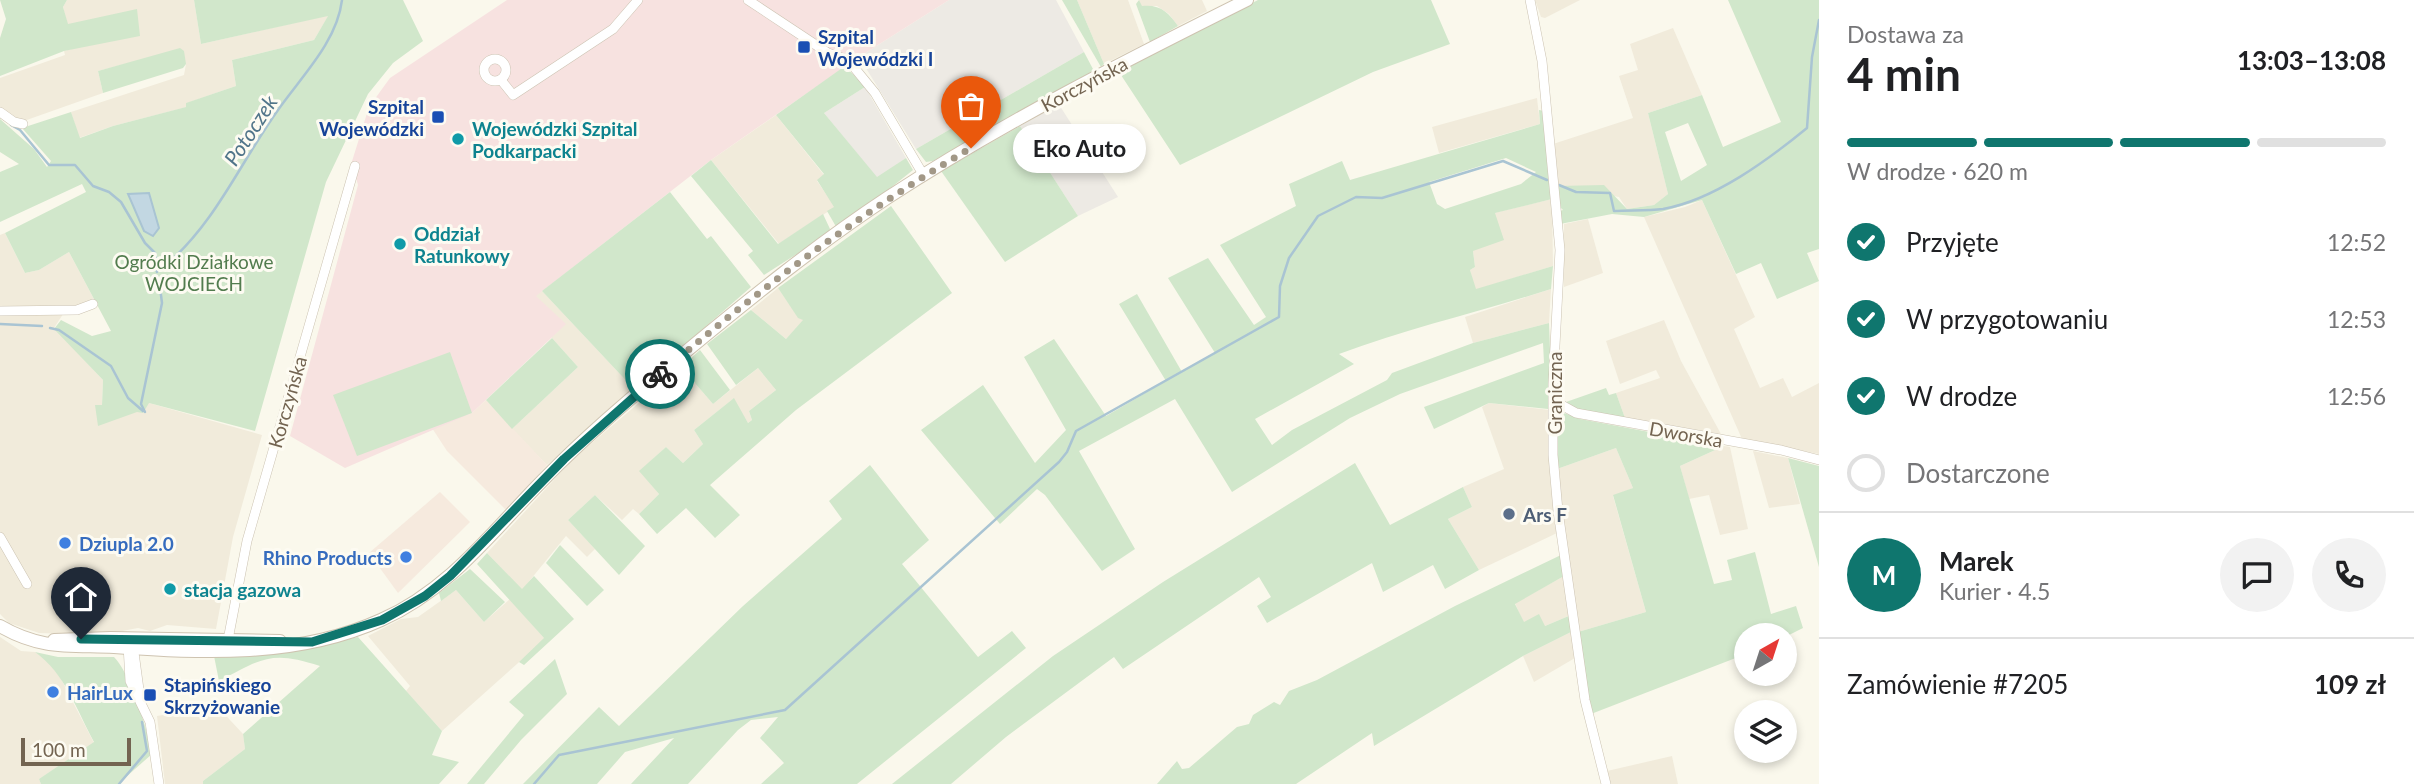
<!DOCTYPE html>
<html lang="pl">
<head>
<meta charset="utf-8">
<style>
  :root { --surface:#fff; --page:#f2f2f2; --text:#202124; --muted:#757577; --line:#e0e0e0; --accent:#0f766e }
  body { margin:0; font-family:Lato,sans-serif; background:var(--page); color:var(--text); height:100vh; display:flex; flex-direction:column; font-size:26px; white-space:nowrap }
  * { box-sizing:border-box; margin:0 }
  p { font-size:23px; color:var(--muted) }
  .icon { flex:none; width:38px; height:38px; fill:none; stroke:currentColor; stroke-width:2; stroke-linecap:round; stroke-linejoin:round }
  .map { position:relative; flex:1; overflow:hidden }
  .side { display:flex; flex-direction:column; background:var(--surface); width:595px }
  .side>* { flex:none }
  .needle { width:46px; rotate:39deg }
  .controls { position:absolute; left:1734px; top:623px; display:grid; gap:14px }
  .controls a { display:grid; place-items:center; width:63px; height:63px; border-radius:50%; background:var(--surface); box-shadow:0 4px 10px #0003; font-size:35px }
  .scale { position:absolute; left:21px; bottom:18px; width:110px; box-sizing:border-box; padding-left:7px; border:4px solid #736451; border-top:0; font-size:19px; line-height:24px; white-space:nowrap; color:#736451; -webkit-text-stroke:5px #fdfbf2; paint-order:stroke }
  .pin { position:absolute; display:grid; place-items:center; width:60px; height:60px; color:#fff; margin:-72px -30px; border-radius:50% 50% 50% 0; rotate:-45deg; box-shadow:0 0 7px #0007 }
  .pin .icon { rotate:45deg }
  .courier { position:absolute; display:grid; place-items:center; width:70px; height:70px; margin:-35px; border:5px solid #0f766e; border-radius:50%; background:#fff; color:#222; box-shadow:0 2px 9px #0007 }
  .bubble { position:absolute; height:49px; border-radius:24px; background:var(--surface); box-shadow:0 4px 10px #0003; font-size:23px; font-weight:700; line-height:49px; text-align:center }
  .overview em { font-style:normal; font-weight:700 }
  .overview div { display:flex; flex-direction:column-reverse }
  .overview { display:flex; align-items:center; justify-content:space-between; height:119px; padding:0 28px }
  h1 { font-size:46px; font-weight:700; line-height:52px }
  .bar { display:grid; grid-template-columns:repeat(4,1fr); gap:10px 7px; align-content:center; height:84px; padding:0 28px }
  .bar i { height:9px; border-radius:5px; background:var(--line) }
  .bar .on { background:var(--accent) }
  .bar p { grid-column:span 4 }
  .line { display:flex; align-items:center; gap:18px; padding:0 28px; border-top:2px solid var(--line) }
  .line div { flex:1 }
  .round { display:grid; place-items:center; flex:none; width:74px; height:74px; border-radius:37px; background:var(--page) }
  ol { padding:0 28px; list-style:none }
  li { display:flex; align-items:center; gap:21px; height:77px }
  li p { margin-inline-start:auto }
  li .icon { padding:7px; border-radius:50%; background:var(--accent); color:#fff; stroke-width:4 }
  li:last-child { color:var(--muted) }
  li i { width:38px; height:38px; border:4px solid var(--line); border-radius:50% }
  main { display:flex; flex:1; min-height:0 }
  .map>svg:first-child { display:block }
</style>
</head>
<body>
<main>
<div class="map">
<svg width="1819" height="784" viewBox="0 0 1819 784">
  <rect width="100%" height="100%" fill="#faf8ec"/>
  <g fill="#f1ebdb">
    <path d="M67,0H194L201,44L329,15L314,40L232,60L236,86L187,103V107L113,126L79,138L71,112L184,75L186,64L144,59L98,71L103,93L21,122L0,107V78L65,55L64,51L95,42L67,24L63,7Z"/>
    <path d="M1077,0H1128L1144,44L1104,64Z"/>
    <path d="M1139,0H1202L1207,11L1178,26L1169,14L1157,6H1141Z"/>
    <path d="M1535,0H1580L1545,18L1541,17Z"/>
    <path d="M1673,28L1702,95L1648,113L1668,194L1654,205L1627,209L1619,197L1557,186L1553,144L1633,118L1619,76L1638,70L1630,44Z"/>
    <path d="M1537,98L1540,124L1439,153L1432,127Z"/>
    <path d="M776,115L824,175L817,181L835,207L779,244L711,160Z"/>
    <path d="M1552,199L1553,266L1475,290L1470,270L1475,267L1473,251L1494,213Z"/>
    <path d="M1702,200L1755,317L1734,329L1760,388L1783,378L1792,397L1819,383V454L1742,439L1644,217L1685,207Z"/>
    <path d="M1588,219L1603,273L1564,287V224Z"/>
    <path d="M5,233L25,273L39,270L69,252L95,301L67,308L54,328L103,380L102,405H95L149,403L262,435L233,537L216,629L167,625L150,631L138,628L101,635L39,633L9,623L0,614V235Z"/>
    <path d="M778,288L798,317L804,320L786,339L751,310Z"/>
    <path d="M1551,289L1549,323L1473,343L1465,317Z"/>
    <path d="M542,291L634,389L547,465L512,429L578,367L552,338L535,296Z"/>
    <path d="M1664,320L1681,361L1721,434L1625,418L1616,393L1660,378L1656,370L1620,384L1606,341Z"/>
    <path d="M681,367L713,404L758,368L776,390L749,411L752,420L748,423L733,399L694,430L703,444L683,463L666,447L640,471L659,494L639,514L633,509L622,520L595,495L568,520L595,549L587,557L566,536L522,590L487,553L573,459Z"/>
    <path d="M1489,403L1550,410L1557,533L1479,570L1448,519L1472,507L1463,487L1504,469L1482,407Z"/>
    <path d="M1724,446L1730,447L1748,529L1720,535L1709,495L1689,499L1680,466Z"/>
    <path d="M1616,448L1633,488L1613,496L1646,612L1578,632L1557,469Z"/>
    <path d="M1753,451L1788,458L1800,504L1769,508Z"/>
    <path d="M1564,576L1571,615L1545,626L1523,622L1515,603Z"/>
    <path d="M456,590L484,622L510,599L545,639L442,731L406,691L410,686L368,636L401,619L418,617Z"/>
    <path d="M1573,631L1575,658L1534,682L1523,656Z"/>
    <path d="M0,637L21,651L35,652L48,661L60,677L94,743L39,779L41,784H0Z"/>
    <path d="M217,706L243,734L245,749L203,781V784H165L157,716Z"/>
    <path d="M1672,756L1678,784H1611L1607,771Z"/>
  </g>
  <g fill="#f6eade">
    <path d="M486,400L547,465L506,510L447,451L432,428L472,413Z"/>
    <path d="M440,492L470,522L398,593L369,553Z"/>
  </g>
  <g fill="#edeae4">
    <path d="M949,0H1056L1084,52L916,149L859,57Z"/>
    <path d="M865,87L906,158L877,178L824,113Z"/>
    <path d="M1058,103L1118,197L1078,216L1020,126Z"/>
  </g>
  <path fill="#f7e2e0" d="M507,0H949L859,57L711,160L536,296L566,324L472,413L345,468L290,436L358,185L356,178L348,174L369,107L390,78Z"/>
  <g fill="#d1e7cb" fill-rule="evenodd">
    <path d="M0,0H67L63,7L68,24L137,9L140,36L64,51L0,76V38L6,19Z"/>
    <path d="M194,0H403L423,41L393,63L368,94L326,182L255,431L149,403L143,413L137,412L98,426L95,405H102L103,380L54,329L61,320L92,336L111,331L69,252L39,270L25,273L5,233L86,192L82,184L0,222V172L19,164L0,152V119L34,149L47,167L51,161L22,128L71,112L80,138L113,126L186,107V103L236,86L232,60L314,40L328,16L201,44Z"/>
    <path d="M1062,0H1077L1104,64L1101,67Z"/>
    <path d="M1139,0L1142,6C1160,4 1168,12 1178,26L1150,42L1136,4Z"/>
    <path d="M1258,0H1431L1450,44L1373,72L1180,165L1119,72Z"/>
    <path d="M1728,0H1819V249L1807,253L1819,281L1777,299L1761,263L1736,274L1702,200L1644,217L1612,214L1560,224V211L1563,210L1559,206L1557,186L1604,185L1627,209L1654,205L1668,194L1648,113L1702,95L1723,147L1781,122ZM1688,123L1707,165L1681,181L1665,132Z"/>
    <path d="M180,48L184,51L186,64L183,68L103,93L98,71Z"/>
    <path d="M1084,52L1094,71L933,161L926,162L916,149Z"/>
    <path d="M845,66L865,87L824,113L877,177L906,158L913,170L838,230L827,211L834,207L817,180L824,174L776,115Z"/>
    <path d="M1539,110L1544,111L1552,199L1495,213L1504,240L1473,251L1475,267L1470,270L1476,289L1553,266L1551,289C1480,312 1409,328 1339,354L1354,364L1255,419L1272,445L1292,430L1387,380L1392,373L1473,343L1549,323L1552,402L1548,409L1489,403L1434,429L1424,407L1544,363L1543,343L1400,394L1350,418L1232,492L1175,399L1079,451L1135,549L1102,571L1045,495L1037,489L1000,524L921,430L983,385L1035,463L1066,430L1024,357L1054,339L1106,416L1166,381L1119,304L1137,294L1182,372L1215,353L1168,278L1208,258L1254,325L1266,317L1220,245L1296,206L1289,184L1342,161L1350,180L1540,124ZM1506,158L1536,172L1521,184L1445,209L1437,204L1429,182Z"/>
    <path d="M1020,126L1078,216L1005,262L941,171Z"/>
    <path d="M711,160L778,244L823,214L830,229L828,234L764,275L748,255L753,251L691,176Z"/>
    <path d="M670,192L707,239L711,236L751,287L634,389L542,291Z"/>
    <path d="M891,206L952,293L796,410L710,485L740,515L715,538L686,508L657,534L639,514L659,494L639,471L666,447L683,463L703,444L694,430L734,398L748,423L752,420L749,411L776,390L758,368L736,385L707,344L751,310L786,339L803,320L798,318L778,288Z"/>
    <path d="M552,338L578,367L512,429L486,400Z"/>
    <path d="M700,350L730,390L713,404L681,367Z"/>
    <path d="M450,352L472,413L357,456L333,395Z"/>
    <path d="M1606,388L1609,395L1616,393L1625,418L1579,410L1566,402Z"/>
    <path d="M1559,411L1580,419L1724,446L1680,466L1714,584L1732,580L1727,560L1755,552L1771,614L1796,606L1803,628L1785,637L1746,635V654L1591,714L1578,632L1646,612L1613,495L1633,488L1616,448L1557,469L1556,414Z"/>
    <path d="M1788,458L1819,466V567Z"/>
    <path d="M1355,463L1390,525L1463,487L1472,507L1448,519L1479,570L1445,589L1433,565L1383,592L1372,563L1267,623L1257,606L1271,597L1259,577L1123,669L1114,657L1006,737L951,784H892L1053,656L1163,582Z"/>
    <path d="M870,465L929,540L902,564L978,657L1012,631L1026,648L857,784H761L784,763L760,738L778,717L751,720L738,730L688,784H631L674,738L625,752L597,784H523L599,707L619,726L743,606L842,519L829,501Z"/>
    <path d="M595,495L645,546L619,575L568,520Z"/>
    <path d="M560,545L604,590L587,606L546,563Z"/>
    <path d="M487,553L522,589L534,576L574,619L524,665L519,662L544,638L477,564Z"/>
    <path d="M1561,555L1564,576L1515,604L1524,622L1539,614L1545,626L1571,615L1573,631L1523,656L1374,746L1372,733L1296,784H1157L1177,761L1182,769L1189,768L1237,727L1249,724L1253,715L1274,702L1280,705L1289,691L1317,680L1455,606Z"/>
    <path d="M470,569L505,602L484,622L456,590L441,601L439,593Z"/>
    <path d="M358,637L442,731L432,755L459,762L439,784H203V781L245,749L243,734L320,666C272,650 262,658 219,681L214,656L287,653Z"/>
    <path d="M35,652L58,657H114C129,671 148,730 152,754L118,784H41L39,779L94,742C77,711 65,673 35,652Z"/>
    <path d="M555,659L567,694L521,740L484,784H467L524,715L509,702Z"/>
  </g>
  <path fill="#c2d7e2" stroke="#a9c4d3" stroke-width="2" d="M149,193L159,228L153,236L144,231L128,194Z"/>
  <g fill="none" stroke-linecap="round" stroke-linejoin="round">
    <g stroke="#a9c4d3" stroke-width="2.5">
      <path d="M11,125L20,130L49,165H75L93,186L109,192L121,202L145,243L155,253L157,272"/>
      <path d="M1559,185L1576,192L1610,193L1614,211C1630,210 1647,211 1663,209C1714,200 1768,160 1807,128L1812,57L1819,20"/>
      <path d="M166,265C216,222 240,163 278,110C301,77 337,42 342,0"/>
      <path d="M0,324L42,326"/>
      <path d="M50,328L59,330L111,366L128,398L143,411"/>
      <path d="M145,412L141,404L162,303L159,280"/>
      <path d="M119,784L147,751L142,722"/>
      <path d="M534,784L559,755L785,710L1059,462L1067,452L1076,431L1279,317L1280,286L1289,258L1318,216L1356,197L1382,198L1503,161L1547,180"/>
    </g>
    <g stroke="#ccc3b2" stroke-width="10">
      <g id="minor">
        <path d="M748,0L828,53L848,60L875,93L924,176"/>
        <path d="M1530,0L1542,61L1560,250L1553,384V455L1558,511L1585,700L1606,784"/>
        <circle cx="495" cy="70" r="11"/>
        <path d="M501,80L513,95L613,29L638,0"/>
        <path d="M0,112L14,122L23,124"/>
        <path d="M0,311L77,310L93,304"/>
        <path d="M1556,402L1576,413L1781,450L1819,460"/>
        <path d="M0,537L27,584"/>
        <path d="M128,645L130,681L150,722L159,784"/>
        <path d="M133,645L140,697"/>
        <path d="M227,645L247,541L355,166"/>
      </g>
    </g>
    <g stroke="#cec3b0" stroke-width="14">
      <g id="secondary">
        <path d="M0,626C41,650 70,645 114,647C203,653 297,658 381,620C451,589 494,529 546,477C589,433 636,394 683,354C748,300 816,245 887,198C1002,123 1125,61 1247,0"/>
        <path d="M54,640L111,638L280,641"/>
      </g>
    </g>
    <use href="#minor" stroke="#fff" stroke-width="9"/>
    <use href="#secondary" stroke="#fff" stroke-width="12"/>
  </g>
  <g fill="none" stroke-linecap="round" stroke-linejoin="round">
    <path stroke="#a29887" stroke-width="7" stroke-dasharray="0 12.6" d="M660,374C758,290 860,213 971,148"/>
    <path stroke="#0f766e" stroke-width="9" d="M81,639L312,642L382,620L425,596L450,576L564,459L660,374"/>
  </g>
  <g fill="#1a4fb4" stroke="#fdfbf2" stroke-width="2.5">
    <rect x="797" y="40" width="14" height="14" rx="3.5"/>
    <rect x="431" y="110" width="14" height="14" rx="3.5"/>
    <rect x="143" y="688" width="14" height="14" rx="3.5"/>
  </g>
  <g fill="#0f9aa8" stroke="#fdfbf2" stroke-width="2.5">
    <circle cx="458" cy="139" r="7"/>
    <circle cx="400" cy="244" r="7"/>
    <circle cx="170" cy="589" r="7"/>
  </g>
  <circle fill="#5c6f8a" stroke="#fdfbf2" stroke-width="2.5" cx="1509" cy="514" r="7"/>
  <g fill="#3f7fe0" stroke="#fdfbf2" stroke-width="2.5">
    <circle cx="65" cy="543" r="7"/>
    <circle cx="406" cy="557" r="7"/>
    <circle cx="53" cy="692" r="7"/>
  </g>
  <g text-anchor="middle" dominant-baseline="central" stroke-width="6" stroke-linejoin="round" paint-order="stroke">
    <g font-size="19" font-weight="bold" fill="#164399" stroke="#fdfbf2" text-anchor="start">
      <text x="818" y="36">Szpital<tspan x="818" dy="22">Wojewódzki I</tspan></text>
      <text x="424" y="106" text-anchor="end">Szpital<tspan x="424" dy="22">Wojewódzki</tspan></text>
      <text x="164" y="684">Stapińskiego<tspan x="164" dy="22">Skrzyżowanie</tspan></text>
    </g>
    <g font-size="19" fill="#736451" stroke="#fdfbf2">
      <text transform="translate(1084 84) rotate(-28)">Korczyńska</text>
      <text transform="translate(1554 393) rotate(-90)">Graniczna</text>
      <text transform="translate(287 402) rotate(-74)">Korczyńska</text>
      <text transform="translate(1686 434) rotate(10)">Dworska</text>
    </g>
    <g font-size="19" font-weight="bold" fill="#0d838f" stroke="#fdfbf2" text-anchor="start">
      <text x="472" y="128">Wojewódzki Szpital<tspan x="472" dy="22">Podkarpacki</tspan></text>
      <text x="414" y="233">Oddział<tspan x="414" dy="22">Ratunkowy</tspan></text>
      <text x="184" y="589">stacja gazowa</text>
    </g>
    <g font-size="19" fill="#527c4e" stroke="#fdfbf2">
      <text x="194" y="261">Ogródki Działkowe<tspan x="194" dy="22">WOJCIECH</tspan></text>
    </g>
    <g font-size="19" font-weight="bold" fill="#4e5e75" stroke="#fdfbf2" text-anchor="start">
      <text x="1523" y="514">Ars F</text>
    </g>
    <g font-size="19" font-weight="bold" fill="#366cbe" stroke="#fdfbf2" text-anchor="start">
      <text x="79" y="543">Dziupla 2.0</text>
      <text x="392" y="557" text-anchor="end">Rhino Products</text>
      <text x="67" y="692">HairLux</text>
    </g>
    <g font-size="21" font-style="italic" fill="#51758a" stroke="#fdfbf2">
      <text transform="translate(250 130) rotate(-57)">Potoczek</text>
    </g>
  </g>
</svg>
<div class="controls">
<a><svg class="needle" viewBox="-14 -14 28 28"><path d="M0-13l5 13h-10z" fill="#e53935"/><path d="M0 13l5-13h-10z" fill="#757577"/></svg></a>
<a><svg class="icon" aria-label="layers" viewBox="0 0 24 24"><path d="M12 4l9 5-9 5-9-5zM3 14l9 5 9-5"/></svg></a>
</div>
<div class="scale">100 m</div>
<div class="pin" style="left:971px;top:148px;background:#ea580c"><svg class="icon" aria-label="bag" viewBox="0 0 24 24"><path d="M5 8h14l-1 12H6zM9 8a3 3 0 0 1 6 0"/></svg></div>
<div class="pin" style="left:81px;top:639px;background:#1f2937"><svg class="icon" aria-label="home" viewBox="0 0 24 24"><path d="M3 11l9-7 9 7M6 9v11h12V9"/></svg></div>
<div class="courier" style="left:660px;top:374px"><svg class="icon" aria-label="bike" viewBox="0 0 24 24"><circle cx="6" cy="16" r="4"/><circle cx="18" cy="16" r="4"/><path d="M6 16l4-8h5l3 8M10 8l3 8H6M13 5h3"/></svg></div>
<div class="bubble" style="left:1013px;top:124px;width:133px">Eko Auto</div>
</div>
<section class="side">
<div class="overview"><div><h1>4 min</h1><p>Dostawa za</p></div><em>13:03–13:08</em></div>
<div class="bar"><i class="on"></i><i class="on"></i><i class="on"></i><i></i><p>W drodze · 620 m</p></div>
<ol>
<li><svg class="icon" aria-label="check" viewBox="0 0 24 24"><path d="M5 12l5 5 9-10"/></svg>Przyjęte<p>12:52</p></li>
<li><svg class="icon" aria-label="check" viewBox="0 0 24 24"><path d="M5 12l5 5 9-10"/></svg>W przygotowaniu<p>12:53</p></li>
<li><svg class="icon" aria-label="check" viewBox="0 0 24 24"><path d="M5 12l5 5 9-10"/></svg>W drodze<p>12:56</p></li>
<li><i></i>Dostarczone</li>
</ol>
<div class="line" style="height:126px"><b class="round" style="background:var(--accent);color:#fff">M</b><div><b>Marek</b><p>Kurier · 4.5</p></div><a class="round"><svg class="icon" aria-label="chat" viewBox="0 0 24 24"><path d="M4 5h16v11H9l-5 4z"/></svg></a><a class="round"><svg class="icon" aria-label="phone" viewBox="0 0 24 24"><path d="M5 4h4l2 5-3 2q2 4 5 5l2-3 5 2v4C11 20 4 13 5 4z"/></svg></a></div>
<div class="line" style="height:91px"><div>Zamówienie #7205</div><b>109 zł</b></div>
</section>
</main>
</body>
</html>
